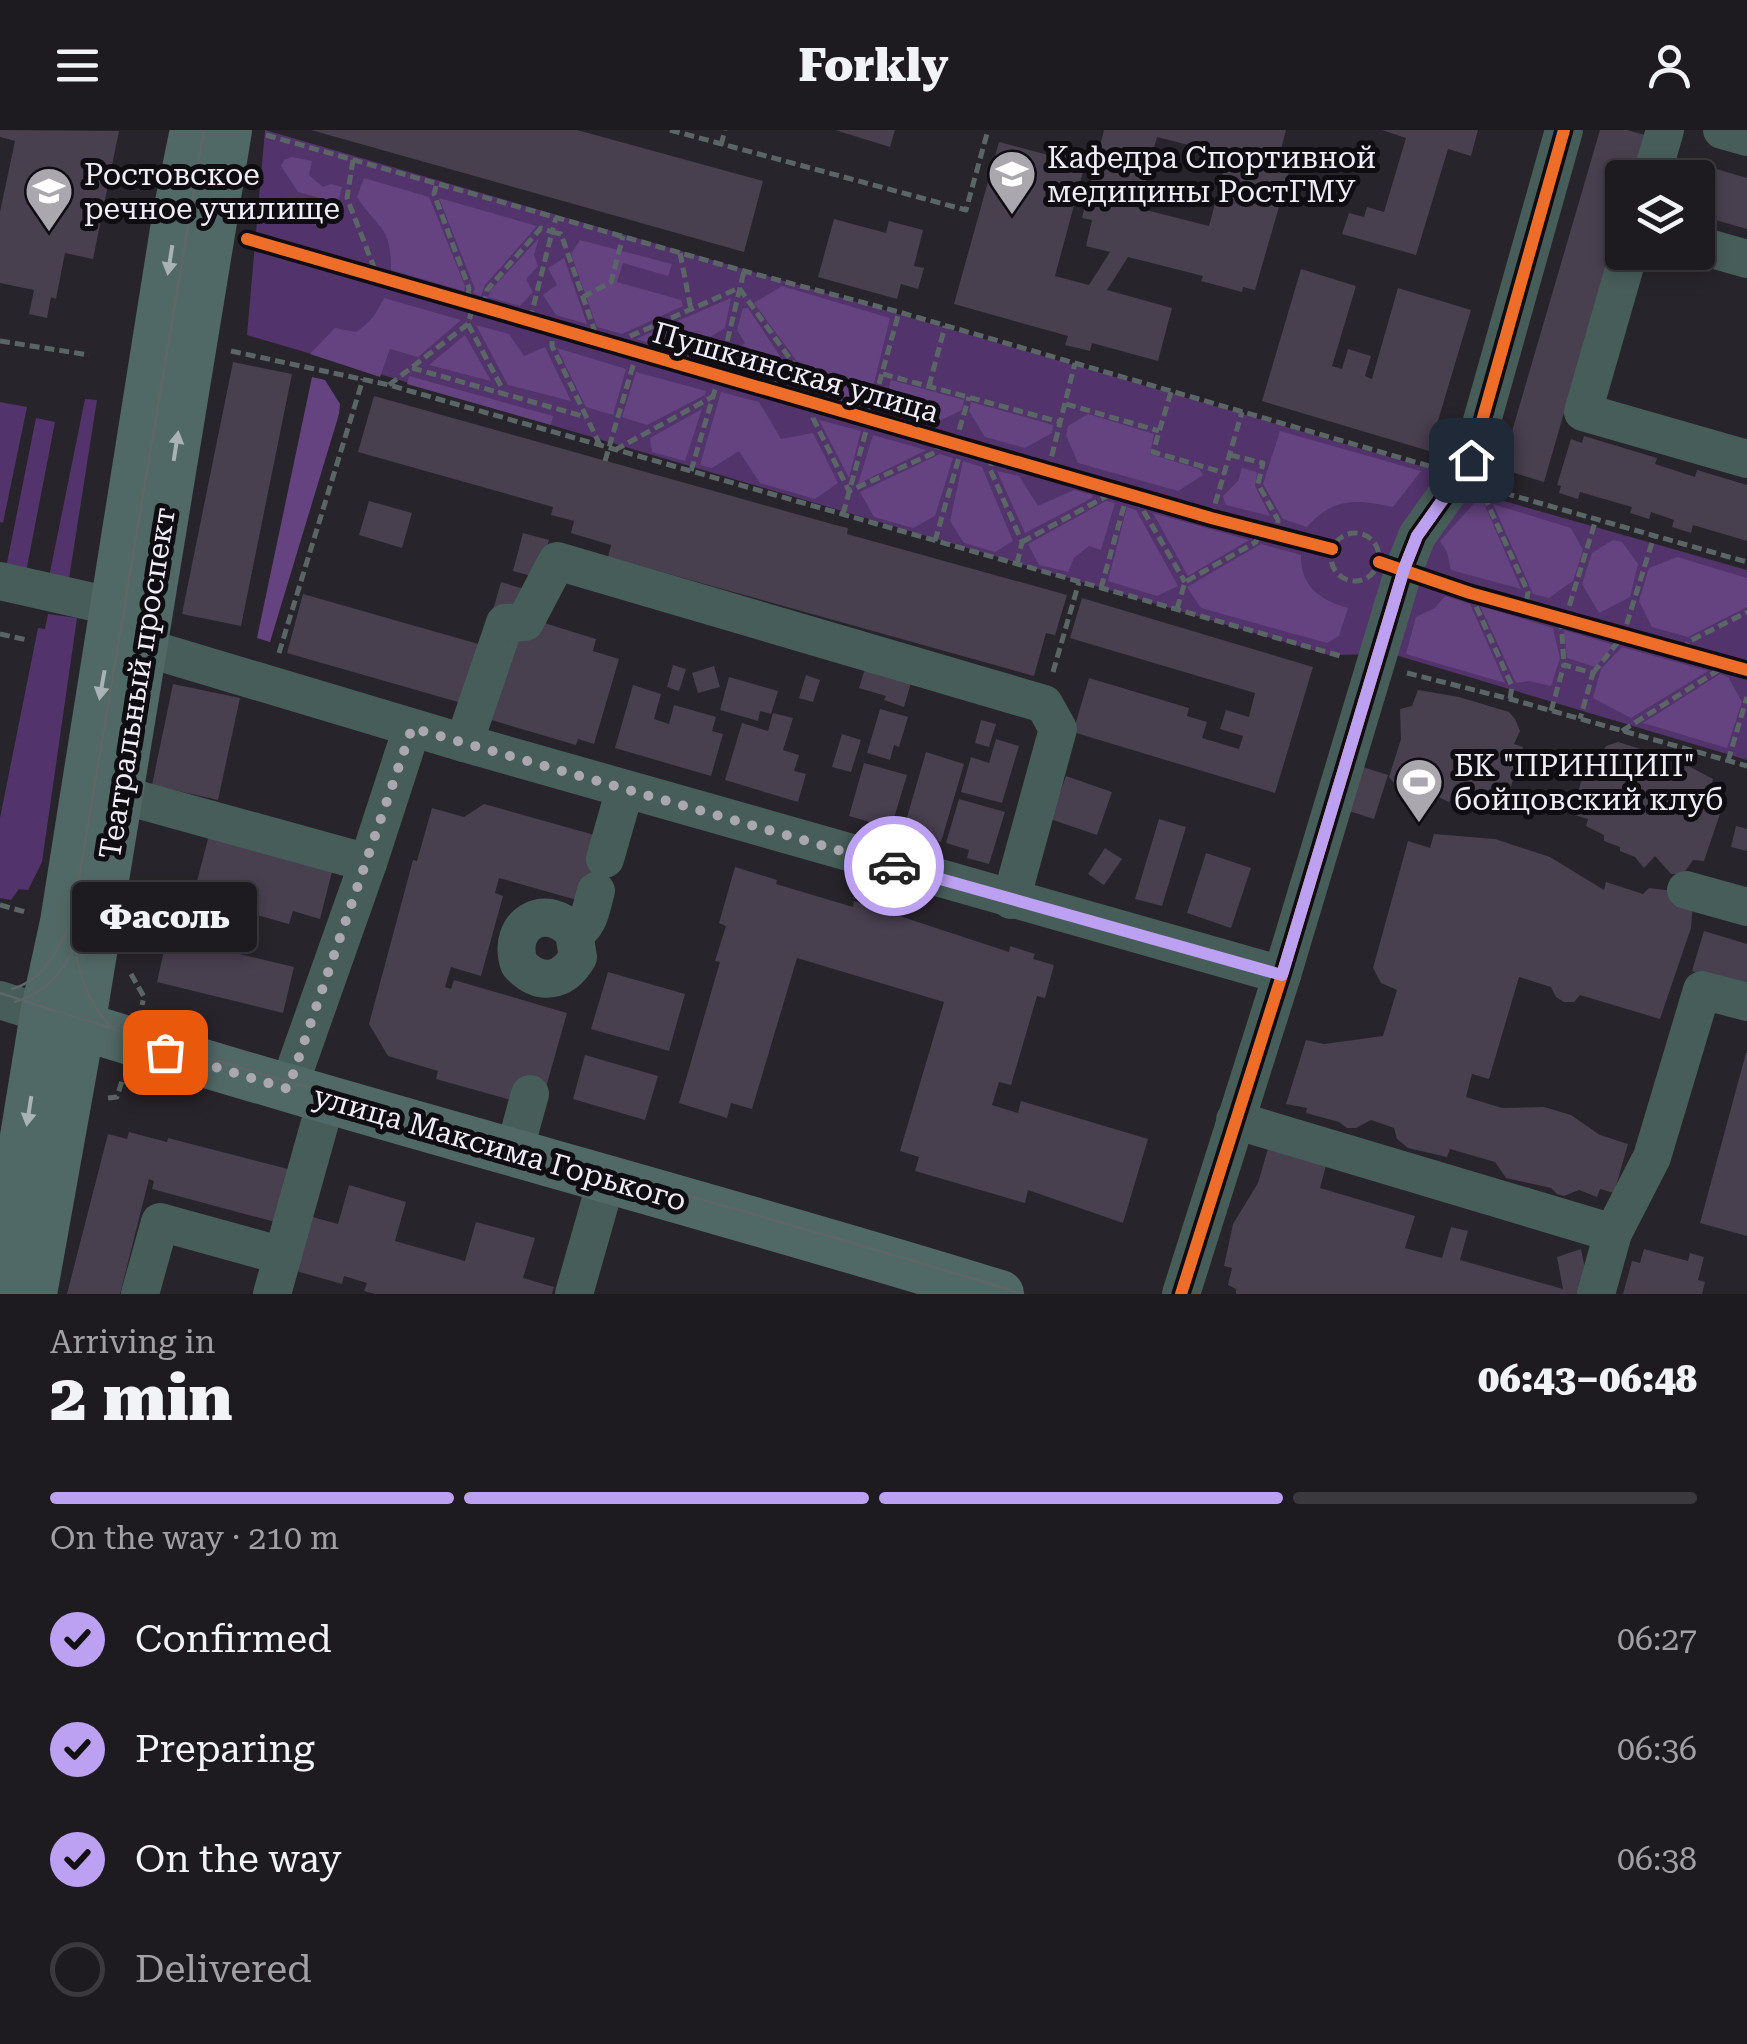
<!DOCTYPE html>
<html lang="en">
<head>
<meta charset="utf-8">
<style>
  :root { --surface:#1e1b20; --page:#262429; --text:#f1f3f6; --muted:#a1a1a5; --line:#3c393e; --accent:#bca0f2 }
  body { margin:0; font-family:"Roboto Serif",serif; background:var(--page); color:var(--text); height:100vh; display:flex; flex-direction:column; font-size:38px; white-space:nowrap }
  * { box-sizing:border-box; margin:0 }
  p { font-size:32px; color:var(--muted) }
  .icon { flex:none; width:55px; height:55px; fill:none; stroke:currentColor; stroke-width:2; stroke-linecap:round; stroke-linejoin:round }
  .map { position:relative; height:1164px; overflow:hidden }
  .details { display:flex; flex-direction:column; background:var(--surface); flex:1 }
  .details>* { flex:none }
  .controls { position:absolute; left:1605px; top:30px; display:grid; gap:20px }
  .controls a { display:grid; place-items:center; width:110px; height:110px; border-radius:10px; background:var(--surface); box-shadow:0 5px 15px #0003,0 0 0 2px var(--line); font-size:50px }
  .pin { position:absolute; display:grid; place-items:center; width:85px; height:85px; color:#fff; margin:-42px; border-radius:20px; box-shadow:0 5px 15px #0006 }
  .courier { position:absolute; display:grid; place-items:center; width:100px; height:100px; margin:-50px; border:8px solid #bca0f2; border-radius:50%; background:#fff; color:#222; box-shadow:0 2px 12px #0007 }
  .bubble { position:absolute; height:70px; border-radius:10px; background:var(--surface); box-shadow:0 5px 15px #0003,0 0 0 2px var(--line); font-size:32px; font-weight:800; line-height:70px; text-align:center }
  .head em { font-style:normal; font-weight:800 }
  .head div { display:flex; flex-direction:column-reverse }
  .head { display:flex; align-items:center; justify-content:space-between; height:170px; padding:0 50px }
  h1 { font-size:65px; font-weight:800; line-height:75px }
  .bar { display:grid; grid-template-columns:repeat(4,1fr); gap:15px 10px; align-content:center; height:120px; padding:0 50px }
  .bar i { height:12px; border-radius:8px; background:var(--line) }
  .bar .selected { background:var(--accent) }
  .bar p { grid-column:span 4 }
  ol { padding:0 50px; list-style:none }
  li { display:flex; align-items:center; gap:30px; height:110px }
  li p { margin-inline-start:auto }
  li .icon { padding:10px; border-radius:50%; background:var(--accent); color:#111; stroke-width:4 }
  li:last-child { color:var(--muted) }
  li i { width:55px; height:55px; border:5px solid var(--line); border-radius:50% }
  header { display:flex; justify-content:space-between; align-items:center; height:130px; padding:0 50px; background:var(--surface); font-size:45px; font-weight:800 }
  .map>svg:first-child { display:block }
</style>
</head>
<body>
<header><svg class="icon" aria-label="menu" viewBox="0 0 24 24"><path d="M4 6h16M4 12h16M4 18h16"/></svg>Forkly<svg class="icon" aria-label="person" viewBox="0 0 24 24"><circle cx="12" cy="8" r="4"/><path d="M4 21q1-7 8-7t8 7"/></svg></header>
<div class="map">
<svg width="1747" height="1164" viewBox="0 0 1747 1164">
  <rect width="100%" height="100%" fill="#28242b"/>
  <g fill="#53336b">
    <path d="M265,0L1431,339L1479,364L1747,440V630L1392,524L1329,525L247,205Z"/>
    <path d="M85,269L97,270L68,455L48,452Z"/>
    <path d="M0,272L27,277L3,393L0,392Z"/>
    <path d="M36,288L55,292L26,442L6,438Z"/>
    <path d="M48,484L77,488L42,732L28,760L19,759L11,770L0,768V688L38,498L45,499Z"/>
  </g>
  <g fill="#654380">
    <path d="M292,27L312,31L309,45L323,57L331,54L342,57L338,73L298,62L281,36L284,30Z"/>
    <path d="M364,48L429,67L465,156L464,161L391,140C391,95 380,102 357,67Z"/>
    <path d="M439,68L537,96L485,155L481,166L473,163L475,159Z"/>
    <path d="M539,108L534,125L538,136L526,149L533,162L520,176L488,167L490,161Z"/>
    <path d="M580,110L672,134L668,146L623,133L617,152L681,170L683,176L622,204L597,197L571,124Z"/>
    <path d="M564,128L587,194L556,185L543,165L557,155L548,138Z"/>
    <path d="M782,156L890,188L874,253L854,270L809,257L810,249L754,173Z"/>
    <path d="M384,168L461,190L418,227L390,219L380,247L310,224L335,198L356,202C371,193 377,182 384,168Z"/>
    <path d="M731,168L725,198L707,209L709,214L692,225L636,209Z"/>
    <path d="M743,178H748L784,232L764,244L740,237L733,224L745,213L737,200Z"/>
    <path d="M476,195L509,204L524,226L545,217L571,271L508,255Z"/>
    <path d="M465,205L491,251L429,235Z"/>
    <path d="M557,218L626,239L613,285L586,277Z"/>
    <path d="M636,242L706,261L705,265L647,295L622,287Z"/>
    <path d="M409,246L553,286L551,295L407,254Z"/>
    <path d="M312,247L325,250L340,274L339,284L270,512L257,508Z"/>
    <path d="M891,250L964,270L962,280L937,292L903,283L888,261Z"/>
    <path d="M721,262L759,272L781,309L813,303L838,353L815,369L760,353L739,321L712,338L700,335Z"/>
    <path d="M971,272L1053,295L1052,303L1025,318L985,307L969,281Z"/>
    <path d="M702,279L685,331L652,322L650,308Z"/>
    <path d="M1088,284L1154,304L1150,324L1199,339L1203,345L1178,361L1078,333L1066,305L1068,296Z"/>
    <path d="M819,290L861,301L849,348Z"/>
    <path d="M1280,301L1421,341L1393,377C1356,369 1334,367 1307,397L1283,389L1263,354Z"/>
    <path d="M873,305L926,320L858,354Z"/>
    <path d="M940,324L953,328L935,386L913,398L874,387L860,362Z"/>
    <path d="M963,331L982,337L1013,411L995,422L964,413L950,391Z"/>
    <path d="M1242,338L1257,342L1255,356L1270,386L1226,375L1223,366L1238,351Z"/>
    <path d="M997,341L1019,346L1038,376L1074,360L1093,365L1092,368L1025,403Z"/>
    <path d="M1477,370L1483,371L1521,459L1451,440L1447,422L1440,411Z"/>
    <path d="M1106,371L1115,373L1101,420L1089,416L1074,428L1068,442L1039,435L1028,414Z"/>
    <path d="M1493,374L1571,398L1583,420L1573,451L1549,468L1533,464Z"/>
    <path d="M1127,377L1136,380L1178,456L1157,466L1108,451Z"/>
    <path d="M1153,383L1249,410L1188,446Z"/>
    <path d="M1613,410L1622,412L1638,434L1630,467L1599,483L1582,454L1592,423Z"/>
    <path d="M1261,414L1301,425C1300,456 1320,470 1348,478L1339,506L1327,513L1201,478L1187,457Z"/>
    <path d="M1677,427L1747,448V477L1688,507L1652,497L1639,471L1649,438Z"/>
    <path d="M1445,466L1470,474L1505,553L1406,524L1416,487L1435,478Z"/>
    <path d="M1480,476L1553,498L1560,528L1551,556L1529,551L1516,553Z"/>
    <path d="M1564,500L1614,515L1595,537L1567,528Z"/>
    <path d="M1622,517L1708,541L1631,588L1593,568L1601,539Z"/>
    <path d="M1720,544L1728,547L1742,572L1727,618L1643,593Z"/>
  </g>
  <g fill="#483f4f" fill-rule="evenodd">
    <path d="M0,0L119,1L93,129L65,123L56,169L51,167L47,188L29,184L34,160L0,153V82L15,11L0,7Z"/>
    <path d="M311,0H577L763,51L744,122Z"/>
    <path d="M835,0H895L890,17Z"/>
    <path d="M1104,0H1286L1276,39L1289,42L1255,160L1243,157L1242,162L1201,151L1203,146L1128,127L1107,160L1172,178L1158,231L1092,213L1090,221L1065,215L1068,206L954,174L999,12L1064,29L1065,21L1087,27L1055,146L1089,155L1110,122L1086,116L1092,90L1082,88ZM1157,7L1228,25L1209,96L1138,78Z"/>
    <path d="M1382,0H1478L1471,26L1448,19L1416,125L1342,104L1349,83L1364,87L1367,77L1384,82L1406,8Z"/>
    <path d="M1600,0H1627L1645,5L1633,48H1622V82L1544,352L1501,339Z"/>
    <path d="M1672,26L1747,48V99L1698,85V48H1666Z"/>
    <path d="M834,89L886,103L889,91L923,100L914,136L924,138L918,159L901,154L897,169L818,147Z"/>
    <path d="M1301,139L1356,156L1332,236L1342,239L1348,219L1371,226L1365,246L1372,249L1398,158L1471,180L1429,321L1262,271Z"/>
    <path d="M233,232L292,244L241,496L182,484Z"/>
    <path d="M374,266L839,396L848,398L847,404L1067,465L1055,505L1046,503L1034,546L608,427L611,415L571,403L574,391L551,385L553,377L358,322Z"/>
    <path d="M1584,306L1657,328L1655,334L1695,347L1697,340L1747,355V411L1693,395L1691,403L1672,397L1674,390L1651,382L1649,389L1630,383L1632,377L1580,362L1578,369L1559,363L1561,356L1557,355L1571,309L1582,313Z"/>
    <path d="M369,371L412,383L402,418L359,405Z"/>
    <path d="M523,403L549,410L539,448L513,441Z"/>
    <path d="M501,452L524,459L516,486L493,480Z"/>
    <path d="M303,464L482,515L465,574L287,523Z"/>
    <path d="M1082,468L1313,537L1275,663L1073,602L1089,548L1189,578L1187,586L1207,592L1202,608L1239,619L1243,606L1220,599L1226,580L1249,587L1255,563L1070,508Z"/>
    <path d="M538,491L596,509L593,521L619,529L594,614L578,609L576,615L488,589L516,498Z"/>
    <path d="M673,535L686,539L679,561L667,557Z"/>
    <path d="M714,536L720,557L698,563L692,543Z"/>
    <path d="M865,539L911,553L904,577L884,570L886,566L859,558Z"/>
    <path d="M806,545L820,550L813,572L799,568Z"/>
    <path d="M729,547L778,561L771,584L760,581L758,591L720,580Z"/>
    <path d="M173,554L240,568L218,670L152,655Z"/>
    <path d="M633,555L661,564L654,589L669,594L674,575L716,587L712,601L723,604L711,646L615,618Z"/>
    <path d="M1418,560L1459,567L1509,582L1515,589L1520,601L1514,614L1523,617L1508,666L1491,662L1486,669L1478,671L1460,664L1449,672L1434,665L1417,670L1412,657L1393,652L1389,647L1401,609L1400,579L1412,576Z"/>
    <path d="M880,579L908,587L899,617L894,615L890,630L867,623Z"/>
    <path d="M773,583L793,588L783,620L799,625L794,641L806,644L798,672L725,650L742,593L768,601Z"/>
    <path d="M981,590L996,594L989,617L975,613Z"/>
    <path d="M842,604L861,610L851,642L832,637Z"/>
    <path d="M996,609L1019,616L1002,673L961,662L971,627L989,633Z"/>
    <path d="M1618,612L1660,625L1662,622L1713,649L1708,666L1724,672L1704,731L1693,730L1683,744H1671L1655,726L1644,738L1635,727L1620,721V717L1604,711V705L1586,696L1588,689L1571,684L1586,636L1593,637L1606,616Z"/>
    <path d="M926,622L964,634L941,712L903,701Z"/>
    <path d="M864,633L907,645L891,698L849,686Z"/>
    <path d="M1363,637L1388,645L1374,689L1349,681Z"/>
    <path d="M1066,646L1112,662L1097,705L1050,689Z"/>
    <path d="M959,669L1005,682L989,734L967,728L969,720L946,713Z"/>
    <path d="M484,674L598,706L611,741L606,758L580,771L499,748L495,763L503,766L481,846L451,837L445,857L451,859L454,850L567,883L543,968L514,971L436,949L438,941L388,926L369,894L413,730L417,731L432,678L464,687Z"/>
    <path d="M1159,689L1186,697L1162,776L1135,769Z"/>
    <path d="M1736,696L1747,699V721L1731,717Z"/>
    <path d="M210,701L334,734L320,789L293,781L289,794L220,775L224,763L196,755Z"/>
    <path d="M1434,704L1495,709L1550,727L1604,760L1606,752L1643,764L1649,758L1673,761L1693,773L1691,798L1660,889L1580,865L1574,872H1564L1556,867L1551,857L1519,847L1489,949L1472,944L1466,967L1502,978L1544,977L1571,985L1600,1005L1628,1014L1614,1063L1600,1059L1597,1067L1579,1060L1564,1066L1557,1064L1551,1058L1506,1048L1495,1032L1450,1019L1447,1027L1408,1018L1397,1009L1394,998L1371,990L1356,998H1347L1339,992L1306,983L1307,978L1286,974L1306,910L1324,914L1383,906L1397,860L1381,853L1373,838L1408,711L1430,718Z"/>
    <path d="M1105,718L1122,729L1104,755L1088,744Z"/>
    <path d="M1206,723L1251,738L1231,798L1187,783Z"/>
    <path d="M735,737L777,750L776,754L853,777L854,771L1009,822L1010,816L1035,824L1033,829L1054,835L1045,868L1037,866L1011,955L999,952L992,975L1018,983L1021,971L1148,1009L1123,1093L1028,1060L1025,1073L915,1041L919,1027L900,1021L944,872L797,828L752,979L731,973L727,988L679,973L720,832L715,831L726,796L719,793Z"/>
    <path d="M1704,801L1747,814V857L1692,841Z"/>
    <path d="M167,807L294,837L283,883L157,852Z"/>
    <path d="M608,842L685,864L669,921L591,899Z"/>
    <path d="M1746,923H1747V1106L1700,1093Z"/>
    <path d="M585,925L658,946L645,990L573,969Z"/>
    <path d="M129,1002L167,1012L168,1008L288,1039L275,1092L152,1059L154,1051L149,1049L120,1164H67L108,1004L127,1009Z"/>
    <path d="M1269,1015L1327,1032L1320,1058L1415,1086L1405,1118L1442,1128L1451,1097L1468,1101L1460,1130L1563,1159L1557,1127L1581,1119L1590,1164H1236V1159L1228,1155L1232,1138L1224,1136L1233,1094L1258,1053Z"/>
    <path d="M349,1055L406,1072L395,1111L465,1131L476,1092L535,1108L523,1148L554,1157L552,1164H375L364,1161L367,1153L344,1146L342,1154L289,1139L305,1085L338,1094Z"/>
    <path d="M1644,1119L1688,1131L1690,1123L1704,1127L1698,1150L1705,1152L1702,1164H1623L1632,1131L1640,1133Z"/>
  </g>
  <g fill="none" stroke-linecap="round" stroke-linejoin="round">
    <g stroke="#5a6666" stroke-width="5" stroke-dasharray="10 5" stroke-linecap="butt">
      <path d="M670,0L966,80L988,0"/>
      <path d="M266,5L744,141L899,182L1429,336"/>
      <path d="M721,15L725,0"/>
      <path d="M353,30L347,68L377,145"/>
      <path d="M436,56L434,64L469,158L467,171"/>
      <path d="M249,110L993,326L1332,419"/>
      <path d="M680,123L691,179"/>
      <path d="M583,167L611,152L623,106"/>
      <path d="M483,176L487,160L541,98L552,102L556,88"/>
      <path d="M530,190L552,102L561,104L594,199L592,208"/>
      <path d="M468,194L501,256L500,263"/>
      <path d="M552,196V216L600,315"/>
      <path d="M0,211L89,225"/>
      <path d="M622,218L626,208L739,158L806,251L802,269"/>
      <path d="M231,221L389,255L1344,527"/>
      <path d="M412,238L586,287"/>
      <path d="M883,244L1060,292"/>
      <path d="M389,255L468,194L474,173"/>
      <path d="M929,256L945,196"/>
      <path d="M1171,262L1153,322L1225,343"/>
      <path d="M816,273L813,288L849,361L936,322L940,310"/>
      <path d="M1066,274L1159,301"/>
      <path d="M955,314L969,267"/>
      <path d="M615,320L712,267"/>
      <path d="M1230,325L1263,333L1258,354L1278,390L1277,404"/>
      <path d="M993,326L990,339L1022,412L1017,434"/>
      <path d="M605,331L637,222"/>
      <path d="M691,341L719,246L744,141"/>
      <path d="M1048,341L1075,233"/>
      <path d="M1490,359L1747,432"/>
      <path d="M1484,366L1528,462L1525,479"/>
      <path d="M1136,368L1185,452"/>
      <path d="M843,384L899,182"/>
      <path d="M1211,388L1242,282"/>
      <circle cx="1355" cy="427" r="24"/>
      <path d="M935,411L962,317"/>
      <path d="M1022,412L1116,361"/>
      <path d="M1433,450L1525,479L1747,540"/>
      <path d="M1101,458L1127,365"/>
      <path d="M1470,463L1512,556L1510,569"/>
      <path d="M1177,479L1185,452L1256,412L1259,400"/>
      <path d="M1561,489L1564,535"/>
      <path d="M1565,490L1596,389"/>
      <path d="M0,504L27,510"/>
      <path d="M1684,522L1688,512L1747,482"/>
      <path d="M279,523L363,249"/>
      <path d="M1053,542L1079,452"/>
      <path d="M1407,543L1510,569L1747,636"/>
      <path d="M1593,543L1623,506L1654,406"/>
      <path d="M1551,581L1564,535L1593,543L1580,589"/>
      <path d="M1622,601L1728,534"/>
      <path d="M1728,631L1747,567"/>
      <path d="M0,775L29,783"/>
      <path d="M131,844L144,867L142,875"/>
      <path d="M108,968L117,967L123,948"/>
    </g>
    <g stroke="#475d5a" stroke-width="38">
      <path d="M1722,0L1747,7"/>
      <path d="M1651,48L1665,0"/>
      <path d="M1698,115L1747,129"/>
      <path d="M1629,122L1583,282L1747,329"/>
      <path d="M0,451L115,477"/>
      <path d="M143,517L464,613L1282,845"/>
      <path d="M464,613L505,493L525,492L557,431L1044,574L1058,599L1011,770"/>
      <path d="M118,664L368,733L412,598"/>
      <path d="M605,729L625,659"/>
      <path d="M1686,760L1747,777"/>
      <path d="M574,803L578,827C563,853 539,856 519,834C506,793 547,771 574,803C590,796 591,777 596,761"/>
      <path d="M0,870L44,884"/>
      <path d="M288,959L368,733"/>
      <path d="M1235,990L1613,1103"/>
      <path d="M514,1022L530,964"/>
      <path d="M140,1164L160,1092L283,1126"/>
      <path d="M272,1164L326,971"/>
      <path d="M574,1164L607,1048"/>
      <path d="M1181,1164L1282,845L1404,439L1417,406L1471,330L1564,0"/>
      <path d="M1596,1164L1613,1103L1652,1027L1702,860L1747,872"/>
    </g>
    <g stroke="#516966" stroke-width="48">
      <path d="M53,887C367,986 686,1067 1000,1164"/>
      <path d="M0,1154L44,884L64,792L176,87L194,0"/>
      <path d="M33,1164L81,896L228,0"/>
    </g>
    <g stroke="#5e6667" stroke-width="2.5">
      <path d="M12,859C41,851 56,825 67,799"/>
      <path d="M0,863C338,973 684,1059 1023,1164"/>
      <path d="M15,872C44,863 62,845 74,817"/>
      <path d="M112,898C81,865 74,829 73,785L204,0"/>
    </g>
    <g stroke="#0f0c12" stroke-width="19">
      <g id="cycleway">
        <path d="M247,109L1211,388L1332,419"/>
        <path d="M1379,432L1470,463L1747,540"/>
        <path d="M1181,1164L1282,845L1404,439L1417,406L1471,330L1564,0"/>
      </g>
    </g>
    <use href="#cycleway" stroke="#ee6e29" stroke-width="12"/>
  </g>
  <defs><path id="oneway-solid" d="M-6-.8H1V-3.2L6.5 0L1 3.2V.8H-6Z" transform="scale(2.5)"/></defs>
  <g fill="#a9b2b5">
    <use href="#oneway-solid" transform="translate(170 130) rotate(99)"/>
    <use href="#oneway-solid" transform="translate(176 316) rotate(-81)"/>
    <use href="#oneway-solid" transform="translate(102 555) rotate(100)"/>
    <use href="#oneway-solid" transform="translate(29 981) rotate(99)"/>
  </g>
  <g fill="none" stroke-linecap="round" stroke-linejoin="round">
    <path stroke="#aba7af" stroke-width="10" stroke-dasharray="0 18" d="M165,922L288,959L412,598L894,736"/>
    <path stroke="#bca0f2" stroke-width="12" d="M894,736L1282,845L1404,439L1417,406L1471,330"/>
  </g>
  <defs>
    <g id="university-pin" transform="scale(2.5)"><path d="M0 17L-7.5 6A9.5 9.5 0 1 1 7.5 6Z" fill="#aba7af" stroke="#0f0c12"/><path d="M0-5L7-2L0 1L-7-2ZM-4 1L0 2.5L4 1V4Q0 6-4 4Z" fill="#fff"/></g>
    <g id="stadium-pin" transform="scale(2.5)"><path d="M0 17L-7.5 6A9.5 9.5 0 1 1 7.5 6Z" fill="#aba7af" stroke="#0f0c12"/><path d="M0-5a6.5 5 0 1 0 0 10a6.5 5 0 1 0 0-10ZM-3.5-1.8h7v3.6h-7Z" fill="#fff"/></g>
  </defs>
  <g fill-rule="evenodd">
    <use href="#university-pin" x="1012" y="44"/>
    <use href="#university-pin" x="49" y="61"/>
    <use href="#stadium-pin" x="1419" y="652"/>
  </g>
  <g text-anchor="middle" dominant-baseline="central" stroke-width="10" stroke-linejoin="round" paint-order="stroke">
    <g font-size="30" fill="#f1edf6" stroke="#0f0c12" text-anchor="start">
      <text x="1047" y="27">Кафедра Спортивной<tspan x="1047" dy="34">медицины РостГМУ</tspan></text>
      <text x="84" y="44">Ростовское<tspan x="84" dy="34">речное училище</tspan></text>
      <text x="1454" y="635">БК "ПРИНЦИП"<tspan x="1454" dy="34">бойцовский клуб</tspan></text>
    </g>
    <g font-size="30" fill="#f1edf6" stroke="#0f0c12">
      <text transform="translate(796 242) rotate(16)">Пушкинская улица</text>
      <text transform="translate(137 553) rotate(-81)">Театральный проспект</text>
      <text transform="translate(500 1018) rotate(16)">улица Максима Горького</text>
    </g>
  </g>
</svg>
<div class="controls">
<a><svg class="icon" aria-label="layers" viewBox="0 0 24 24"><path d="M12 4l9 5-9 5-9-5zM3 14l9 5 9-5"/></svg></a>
</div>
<div class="pin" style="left:165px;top:922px;background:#ea580c"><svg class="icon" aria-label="bag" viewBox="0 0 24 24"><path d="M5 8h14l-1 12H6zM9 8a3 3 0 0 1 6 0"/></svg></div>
<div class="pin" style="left:1471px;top:330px;background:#1f2937"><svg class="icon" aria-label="home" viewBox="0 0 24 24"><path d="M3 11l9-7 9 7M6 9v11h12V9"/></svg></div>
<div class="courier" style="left:894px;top:736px"><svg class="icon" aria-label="car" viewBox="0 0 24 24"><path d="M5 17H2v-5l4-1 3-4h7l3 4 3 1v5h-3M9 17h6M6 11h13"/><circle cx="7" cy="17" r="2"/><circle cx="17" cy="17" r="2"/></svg></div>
<div class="bubble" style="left:72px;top:752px;width:185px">Фасоль</div>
</div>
<section class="details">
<div class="head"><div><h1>2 min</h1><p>Arriving in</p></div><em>06:43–06:48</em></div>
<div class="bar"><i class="selected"></i><i class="selected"></i><i class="selected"></i><i></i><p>On the way · 210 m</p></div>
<ol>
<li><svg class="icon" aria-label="check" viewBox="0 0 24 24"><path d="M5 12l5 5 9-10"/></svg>Confirmed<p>06:27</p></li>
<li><svg class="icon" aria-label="check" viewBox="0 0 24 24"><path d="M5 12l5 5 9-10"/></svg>Preparing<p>06:36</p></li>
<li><svg class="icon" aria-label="check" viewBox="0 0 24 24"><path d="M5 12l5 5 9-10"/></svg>On the way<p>06:38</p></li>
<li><i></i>Delivered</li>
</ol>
</section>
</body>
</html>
